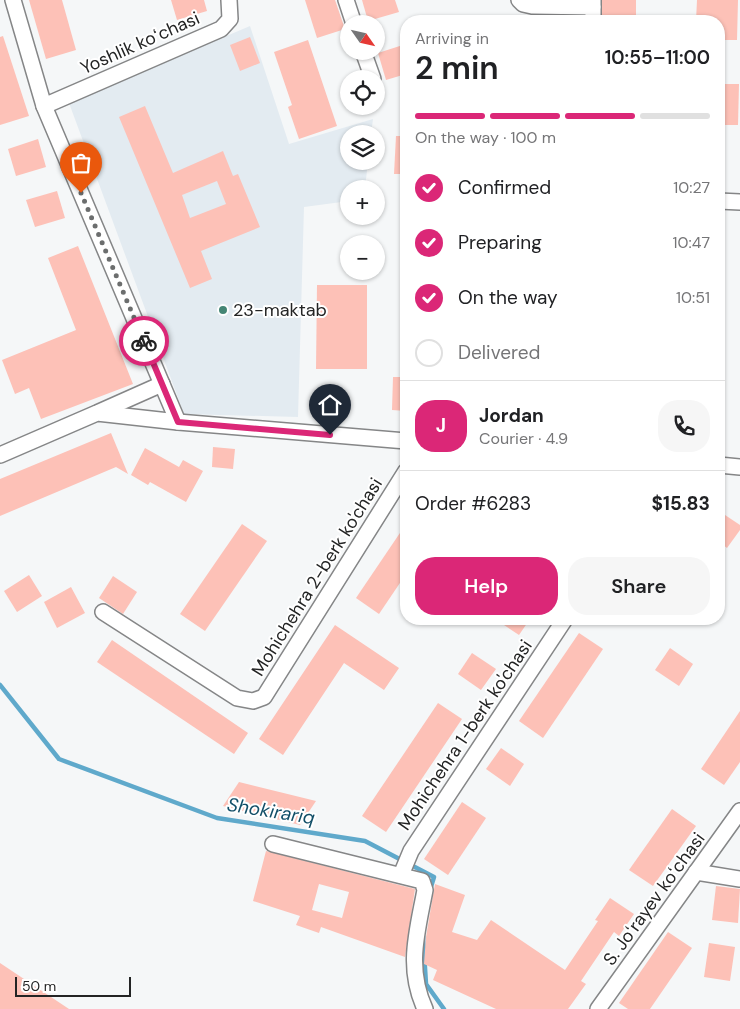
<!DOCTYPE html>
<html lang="en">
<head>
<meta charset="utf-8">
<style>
  :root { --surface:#fff; --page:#f6f6f6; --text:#202124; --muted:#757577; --line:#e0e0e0; --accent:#db2777 }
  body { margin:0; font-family:"DM Sans",sans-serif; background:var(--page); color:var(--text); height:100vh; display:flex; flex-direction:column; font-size:19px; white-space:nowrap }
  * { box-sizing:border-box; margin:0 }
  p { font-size:16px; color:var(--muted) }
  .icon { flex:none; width:28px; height:28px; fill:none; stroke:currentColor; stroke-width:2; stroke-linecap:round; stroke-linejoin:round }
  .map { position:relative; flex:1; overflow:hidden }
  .panel { position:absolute; left:400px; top:15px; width:325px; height:610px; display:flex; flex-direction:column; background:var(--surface); border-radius:20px; box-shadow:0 1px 4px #0004 }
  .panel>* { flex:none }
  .needle { width:32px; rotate:124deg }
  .fabs { position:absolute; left:340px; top:15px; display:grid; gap:10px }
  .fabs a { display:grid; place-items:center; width:45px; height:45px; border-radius:50%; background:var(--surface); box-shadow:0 1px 4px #0004; font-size:25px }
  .scale { position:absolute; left:15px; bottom:12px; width:116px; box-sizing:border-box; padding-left:5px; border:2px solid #232424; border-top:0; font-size:14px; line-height:18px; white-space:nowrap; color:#232424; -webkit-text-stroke:4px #fff; paint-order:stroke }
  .pin { position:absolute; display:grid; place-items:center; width:42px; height:42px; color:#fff; margin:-51px -21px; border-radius:50% 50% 50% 0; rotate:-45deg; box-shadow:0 0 5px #0007 }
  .pin .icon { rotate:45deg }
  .courier { position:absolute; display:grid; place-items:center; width:50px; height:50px; margin:-25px; border:4px solid #db2777; border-radius:50%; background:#fff; color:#222; box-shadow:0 1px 6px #0007 }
  .summary em { font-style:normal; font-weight:600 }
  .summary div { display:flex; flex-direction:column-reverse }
  .summary { display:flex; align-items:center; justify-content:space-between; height:85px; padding:0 15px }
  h1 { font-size:32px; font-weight:600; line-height:38px }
  .bar { display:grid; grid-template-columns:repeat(4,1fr); gap:8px 5px; align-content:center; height:60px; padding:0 15px }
  .bar i { height:6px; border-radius:4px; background:var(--line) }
  .bar .on { background:var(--accent) }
  .bar p { grid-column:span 4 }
  .line { display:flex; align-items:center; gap:12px; padding:0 15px; border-top:1px solid var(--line) }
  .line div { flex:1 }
  .round { display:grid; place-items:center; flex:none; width:52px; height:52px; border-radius:20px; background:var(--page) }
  ol { padding:0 15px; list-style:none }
  li { display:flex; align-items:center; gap:15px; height:55px }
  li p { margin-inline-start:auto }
  li .icon { padding:5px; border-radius:50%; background:var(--accent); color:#fff; stroke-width:4 }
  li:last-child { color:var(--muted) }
  li i { width:28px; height:28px; border:2px solid var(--line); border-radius:50% }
  .primary-button { display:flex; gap:10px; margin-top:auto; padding:10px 15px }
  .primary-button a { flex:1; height:58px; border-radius:20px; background:var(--accent); color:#fff; font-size:20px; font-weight:600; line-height:58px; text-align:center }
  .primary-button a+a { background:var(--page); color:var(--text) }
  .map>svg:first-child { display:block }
</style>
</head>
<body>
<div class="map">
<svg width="740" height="1009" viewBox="0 0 740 1009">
  <rect width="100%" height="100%" fill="#f5f7f8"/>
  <path fill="#e3ebf1" d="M250,26L289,144L373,119L371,134H349V161H368L365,189H349V201L304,207L298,417L184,414L69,103Z"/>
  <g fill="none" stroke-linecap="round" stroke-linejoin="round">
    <g stroke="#5fa9cb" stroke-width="4.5">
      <path d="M0,685L59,759L217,818L365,841L434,877L430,890"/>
      <path d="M423,936L426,984L444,1009"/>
    </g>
  </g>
  <g fill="#fdc1b7" fill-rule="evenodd">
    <path d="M29,0H62L76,50L46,59Z"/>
    <path d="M171,0H204L207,11L177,20Z"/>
    <path d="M305,0H335L345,29L317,38Z"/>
    <path d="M362,0H395L399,12L368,21Z"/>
    <rect x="602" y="0" width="34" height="21"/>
    <path d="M697,0H738L737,40H719V21H696Z"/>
    <path d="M3,36L29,116L0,125V37Z"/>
    <path d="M250,37L260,63L240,71L230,45Z"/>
    <path d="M308,40L337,126L299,139L288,107L292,105L274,52Z"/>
    <path d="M406,44V74L386,80L378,53Z"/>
    <path d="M719,84H739L738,125H719Z"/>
    <path d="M145,106L173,173L223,151L233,176L238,174L260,227L201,251L212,279L190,288L119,117ZM217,181L226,204L190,218L182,195Z"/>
    <path d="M396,136H406V174H394Z"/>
    <path d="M38,139L46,167L16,176L8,149Z"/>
    <path d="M57,191L65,218L35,227L26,200Z"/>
    <path d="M78,246L133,384L41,419L29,388L15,394L2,360L76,330L48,258Z"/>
    <path d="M317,285H367V369H316Z"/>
    <path d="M393,377H406V411L392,410Z"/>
    <path d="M111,433L128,474L116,467L0,516V479Z"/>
    <path d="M213,447L235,449L233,469L212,467Z"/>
    <path d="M145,448L179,467L183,460L203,471L186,502L150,482L148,485L131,475Z"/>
    <path d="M719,511L740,525V530L727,548L719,542Z"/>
    <path d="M242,524L267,541L205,631L180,614Z"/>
    <path d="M406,524V574L379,614L356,598Z"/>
    <path d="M29,575L42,596L17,612L4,591Z"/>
    <path d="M113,576L137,592L123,614L99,598Z"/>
    <path d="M71,587L85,613L57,628L44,602Z"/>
    <path d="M495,619H530L519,635Z"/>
    <path d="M335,625L399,668L384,690L344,663L283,755L259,739Z"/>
    <path d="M579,633L603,649L543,738L519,721Z"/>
    <path d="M112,640L248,733L234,754L97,662Z"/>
    <path d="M670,648L693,664L679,686L655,670Z"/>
    <path d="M472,653L496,669L481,690L458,674Z"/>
    <path d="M438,703L462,719L386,832L362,816Z"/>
    <path d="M740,711V762L724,785L701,769Z"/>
    <path d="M501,748L524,764L510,786L486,769Z"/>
    <path d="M239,782L316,801L300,825L223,806Z"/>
    <path d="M462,802L486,818L448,875L424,859Z"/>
    <path d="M672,809L696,826L653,886L629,870Z"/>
    <path d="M266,851L415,889L405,957L321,927L319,933L296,925L300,916L253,901ZM319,884L349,892L342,918L312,910Z"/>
    <path d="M435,884L465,895L452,932L477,940L491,920L565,970L598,921L595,920L610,898L634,914L619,936L614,932L581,981L586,984L568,1009H496L433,980L437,970L424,964L426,937Z"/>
    <path d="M716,886L740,889L738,923L712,920Z"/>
    <path d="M668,932L692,948L650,1009H628L619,1003Z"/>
    <path d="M709,943L735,947L730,981L704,977Z"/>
    <path d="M0,963L69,1009H0Z"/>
  </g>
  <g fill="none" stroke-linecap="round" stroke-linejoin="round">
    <g stroke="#858687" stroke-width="18">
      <g id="minor">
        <path d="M13,0L44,106L178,422"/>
        <path d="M346,0L354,24"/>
        <path d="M519,0L523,4L532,6L593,7"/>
        <path d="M593,21V0"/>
        <path d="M363,51L373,79"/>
        <path d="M44,106L221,29L230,19L229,0"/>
        <path d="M719,201L740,202"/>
        <path d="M99,412L162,384"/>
        <path d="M0,455L97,413L178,422L406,441"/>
        <path d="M719,465L740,467"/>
        <path d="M103,612L237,698L253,701L264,697L406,471"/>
        <path d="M273,844L422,881L425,890C417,933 406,967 425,1009"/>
        <path d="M696,872L740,879"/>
        <path d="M401,875L411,851L565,619"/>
        <path d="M598,1009L740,811"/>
      </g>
    </g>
    <use href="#minor" stroke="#fff" stroke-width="15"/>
  </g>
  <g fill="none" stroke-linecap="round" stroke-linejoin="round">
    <path stroke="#6c6e6e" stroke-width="5" stroke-dasharray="0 9" d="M81,193L144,341"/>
    <path stroke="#db2777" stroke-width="6" d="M144,341L178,422L330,435"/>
  </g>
  <circle fill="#448574" stroke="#fff" stroke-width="2" cx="223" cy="310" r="5"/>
  <g text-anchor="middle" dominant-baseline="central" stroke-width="4" stroke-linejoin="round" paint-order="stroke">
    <g font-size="18" fill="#232424" stroke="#fff">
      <text transform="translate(140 43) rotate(-24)">Yoshlik koʻchasi</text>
      <text transform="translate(317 577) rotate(-58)">Mohichehra 2-berk ko'chasi</text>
      <text transform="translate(465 735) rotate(-56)">Mohichehra 1-berk ko'chasi</text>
      <text transform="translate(654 899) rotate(-54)">S. Joʻrayev koʻchasi</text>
    </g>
    <g font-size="18" fill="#232424" stroke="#fff" text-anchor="start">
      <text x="233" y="310">23-maktab</text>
    </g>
    <g font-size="19" font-style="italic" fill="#134f68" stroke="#fff">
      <text transform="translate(271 811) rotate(9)">Shokirariq</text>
    </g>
  </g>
</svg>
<div class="fabs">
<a><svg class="needle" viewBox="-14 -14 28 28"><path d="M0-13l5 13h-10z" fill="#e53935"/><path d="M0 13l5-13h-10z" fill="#757577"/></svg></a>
<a><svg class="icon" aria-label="locate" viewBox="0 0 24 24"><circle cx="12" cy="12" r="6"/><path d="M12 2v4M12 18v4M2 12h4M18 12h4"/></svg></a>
<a><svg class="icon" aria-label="layers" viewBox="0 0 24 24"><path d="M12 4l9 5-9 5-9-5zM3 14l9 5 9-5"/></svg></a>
<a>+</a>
<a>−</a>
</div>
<div class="scale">50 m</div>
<div class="pin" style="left:81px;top:193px;background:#ea580c"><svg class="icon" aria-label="bag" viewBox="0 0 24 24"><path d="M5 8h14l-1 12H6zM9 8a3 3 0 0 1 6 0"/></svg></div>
<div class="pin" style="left:330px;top:435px;background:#1f2937"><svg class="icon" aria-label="home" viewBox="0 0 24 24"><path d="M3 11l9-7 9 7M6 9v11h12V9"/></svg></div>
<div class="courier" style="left:144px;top:341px"><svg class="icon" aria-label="bike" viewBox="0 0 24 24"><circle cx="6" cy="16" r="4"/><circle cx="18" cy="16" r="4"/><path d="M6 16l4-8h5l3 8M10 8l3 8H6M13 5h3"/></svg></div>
<section class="panel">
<div class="summary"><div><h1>2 min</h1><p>Arriving in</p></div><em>10:55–11:00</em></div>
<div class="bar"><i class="on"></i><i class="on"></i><i class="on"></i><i></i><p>On the way · 100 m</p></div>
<ol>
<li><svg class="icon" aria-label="check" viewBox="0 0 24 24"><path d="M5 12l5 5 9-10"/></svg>Confirmed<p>10:27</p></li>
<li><svg class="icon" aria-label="check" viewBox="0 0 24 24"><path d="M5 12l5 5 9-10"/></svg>Preparing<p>10:47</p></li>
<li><svg class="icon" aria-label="check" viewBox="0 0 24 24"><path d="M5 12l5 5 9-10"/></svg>On the way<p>10:51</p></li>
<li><i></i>Delivered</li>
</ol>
<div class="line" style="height:90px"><b class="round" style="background:var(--accent);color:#fff">J</b><div><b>Jordan</b><p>Courier · 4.9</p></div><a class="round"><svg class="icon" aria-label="phone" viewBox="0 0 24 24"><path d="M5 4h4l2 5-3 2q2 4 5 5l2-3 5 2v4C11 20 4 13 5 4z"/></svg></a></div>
<div class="line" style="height:65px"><div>Order #6283</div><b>$15.83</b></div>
<div class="primary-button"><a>Help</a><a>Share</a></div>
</section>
</div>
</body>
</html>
